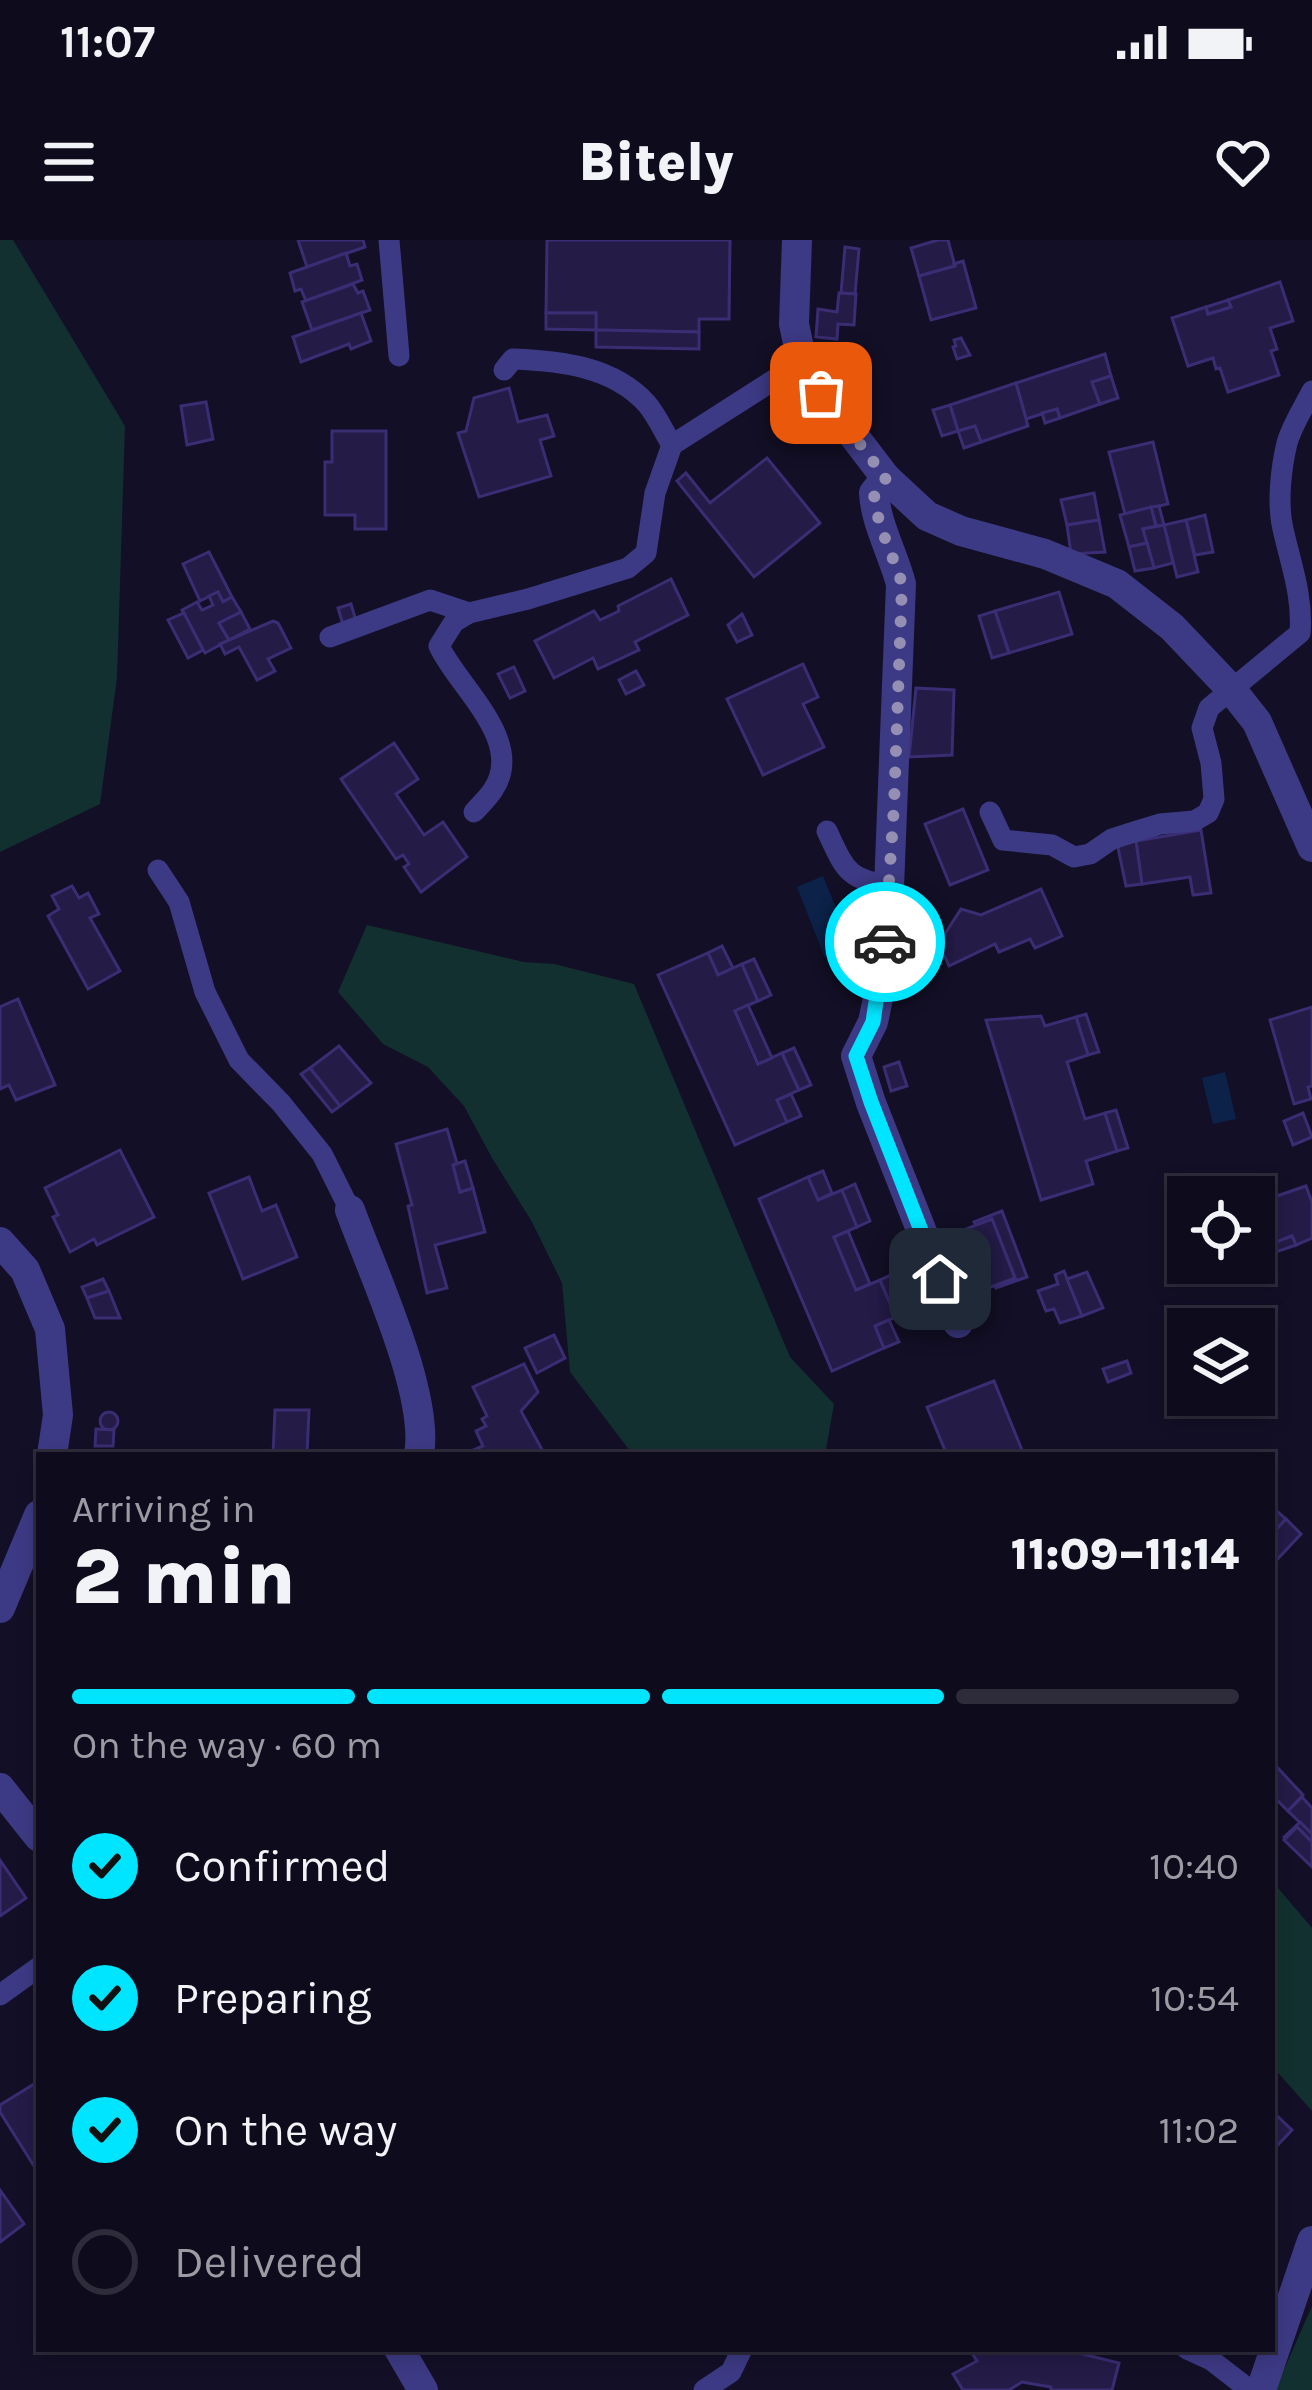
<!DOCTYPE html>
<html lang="en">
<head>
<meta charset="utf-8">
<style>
  :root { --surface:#0e0b1c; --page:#1c1929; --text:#f1f3f6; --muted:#9b9ba3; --line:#2e2b3b; --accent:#00e5ff }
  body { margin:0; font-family:Karla,sans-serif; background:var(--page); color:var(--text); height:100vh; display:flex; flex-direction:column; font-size:45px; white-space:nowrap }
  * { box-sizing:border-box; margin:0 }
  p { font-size:39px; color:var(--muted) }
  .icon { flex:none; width:66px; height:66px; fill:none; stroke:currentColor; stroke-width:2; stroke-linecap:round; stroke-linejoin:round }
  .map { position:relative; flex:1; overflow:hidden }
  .sheet { position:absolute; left:36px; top:1212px; width:1239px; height:900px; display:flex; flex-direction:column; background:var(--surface); border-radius:0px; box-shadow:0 6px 18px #0003,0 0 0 3px var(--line) }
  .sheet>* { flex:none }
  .buttons { position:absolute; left:1167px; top:936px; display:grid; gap:24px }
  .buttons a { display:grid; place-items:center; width:108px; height:108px; border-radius:0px; background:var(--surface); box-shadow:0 6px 18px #0003,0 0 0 3px var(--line); font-size:60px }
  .pin { position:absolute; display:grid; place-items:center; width:102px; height:102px; color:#fff; margin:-51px; border-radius:24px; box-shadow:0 6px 18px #0006 }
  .courier { position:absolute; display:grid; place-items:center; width:120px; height:120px; margin:-60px; border:9px solid #00e5ff; border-radius:50%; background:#fff; color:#222; box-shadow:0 3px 15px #0007 }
  .headline em { font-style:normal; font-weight:800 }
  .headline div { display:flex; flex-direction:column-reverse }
  .headline { display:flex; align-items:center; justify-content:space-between; height:204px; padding:0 36px }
  h1 { font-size:78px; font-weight:800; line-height:90px }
  .bar { display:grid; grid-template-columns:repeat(4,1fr); gap:18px 12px; align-content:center; height:144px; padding:0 36px }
  .bar i { height:15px; border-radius:9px; background:var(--line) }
  .bar .current { background:var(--accent) }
  .bar p { grid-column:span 4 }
  ol { padding:0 36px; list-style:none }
  li { display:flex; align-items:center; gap:36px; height:132px }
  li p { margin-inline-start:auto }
  li .icon { padding:12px; border-radius:50%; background:var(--accent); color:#111; stroke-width:4 }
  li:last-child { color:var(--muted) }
  li i { width:66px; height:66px; border:6px solid var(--line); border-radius:50% }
  .status { display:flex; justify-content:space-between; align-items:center; height:84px; padding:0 60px; background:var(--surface); direction:ltr }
  .status svg { height:33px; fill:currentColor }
  header { display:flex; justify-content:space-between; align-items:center; height:156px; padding:0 36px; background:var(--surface); font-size:54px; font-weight:800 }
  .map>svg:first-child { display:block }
</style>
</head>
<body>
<div class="status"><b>11:07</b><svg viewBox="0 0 49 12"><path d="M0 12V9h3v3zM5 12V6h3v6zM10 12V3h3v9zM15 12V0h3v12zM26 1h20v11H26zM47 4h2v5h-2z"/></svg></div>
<header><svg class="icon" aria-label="menu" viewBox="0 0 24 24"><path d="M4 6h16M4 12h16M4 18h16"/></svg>Bitely<svg class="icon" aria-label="heart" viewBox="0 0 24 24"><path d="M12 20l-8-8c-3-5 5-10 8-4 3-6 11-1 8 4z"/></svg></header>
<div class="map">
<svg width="1312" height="2150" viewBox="0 0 1312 2150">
  <rect width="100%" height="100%" fill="#130f26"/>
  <g fill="#12302f">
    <path d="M0,0H13L125,186L117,438L100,564L0,612Z"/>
    <path d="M367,685L524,722L554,724L634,744L790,1117L834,1164L825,1215H633L570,1132L562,1043L532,982L492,918L464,866L428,827L383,804L338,752Z"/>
    <path d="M1272,1641L1312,1688V1871L1272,1826Z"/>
    <path d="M1312,2066V2150H1275Z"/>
  </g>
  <g fill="#0c2248">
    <path d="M823,636L852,707L825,718L797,647Z"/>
    <path d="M1225,832L1236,879L1213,884L1202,838Z"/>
  </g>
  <g fill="#241b47" stroke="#3b2d73" stroke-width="3">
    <path d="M298,0H363L365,7L307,27Z"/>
    <path d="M547,0H730L729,79H699V92L596,90V73H546Z"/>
    <path d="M938,0H948L955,26L919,36L911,8Z"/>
    <path d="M845,7L859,9L855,54L841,53Z"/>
    <path d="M346,13L350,26L357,24L362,40L306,61L301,49L295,51L290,33Z"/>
    <path d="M963,21L976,68L931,80L919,36L955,26L954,24Z"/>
    <path d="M1280,42L1293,81L1270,88L1277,109L1271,111L1279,135L1228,152L1220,128L1216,129L1213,118L1188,126L1172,78L1206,67L1208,74L1231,67L1228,60Z"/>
    <path d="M353,44L358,53L363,51L370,70L312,90L302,62Z"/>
    <path d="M839,53L856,54L854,85L838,84L837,99L816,97L818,69L837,72Z"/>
    <path d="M1228,60L1231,67L1208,74L1206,67Z"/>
    <path d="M361,73L371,101L351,109L349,104L301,122L293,97Z"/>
    <path d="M546,73H596V90L546,89Z"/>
    <path d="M596,90L699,92V109L596,107Z"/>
    <path d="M961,98L970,115L957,119L953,107L956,106L954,100Z"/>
    <path d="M1105,114L1111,136L1092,142L1100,164L1060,178L1057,169L1026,179L1016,143Z"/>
    <path d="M1111,136L1118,158L1100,164L1092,142Z"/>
    <path d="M1016,143L1028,186L981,202L975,186L958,191L950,165Z"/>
    <path d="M509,148L518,182L547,175L554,196L540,200L551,236L479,257L458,193L466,191L474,158Z"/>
    <path d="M206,162L213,199L187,205L181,166Z"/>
    <path d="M950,165L958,191L942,196L933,170Z"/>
    <path d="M1057,169L1060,178L1045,183L1042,173Z"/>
    <path d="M975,186L981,202L964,208L958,191Z"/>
    <path d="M332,191H386V289H355V275H325V222H332Z"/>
    <path d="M1153,202L1168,264L1125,274L1109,212Z"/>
    <path d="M767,218L820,283L754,337L677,241L686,233L710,263Z"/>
    <path d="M1094,253L1099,280L1067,285L1061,260Z"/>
    <path d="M1159,266L1164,285L1156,286L1151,267Z"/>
    <path d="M1151,267L1156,286L1143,289L1147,303L1129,307L1120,275Z"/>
    <path d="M1205,275L1213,312L1195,315L1186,280Z"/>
    <path d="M1099,280L1105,312L1071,314L1067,285Z"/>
    <path d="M1186,280L1198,332L1177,337L1164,285Z"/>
    <path d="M1164,285L1173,323L1154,328L1143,289Z"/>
    <path d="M1147,303L1154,328L1135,331L1129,307Z"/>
    <path d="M209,312L232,357L223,362L218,352L200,361L183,324Z"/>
    <path d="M671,339L688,375L635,402L639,410L598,429L593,418L554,438L535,401L594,371L600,380L619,371L618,366Z"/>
    <path d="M218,352L223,362L232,357L241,372L219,383L229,400L205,413L182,370L197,362L202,370L213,365L209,356Z"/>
    <path d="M1059,352L1072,394L1009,413L995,371Z"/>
    <path d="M351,364L357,384L344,388L338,368Z"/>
    <path d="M995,371L1009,413L992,418L979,376Z"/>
    <path d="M241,372L250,389L229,400L219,383Z"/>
    <path d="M184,373L203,410L188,418L168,380Z"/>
    <path d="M742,374L752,395L737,402L728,385Z"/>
    <path d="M273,381L278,383L291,408L268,419L275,431L257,440L239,407L225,414L220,404Z"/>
    <path d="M803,424L818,457L803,464L824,507L763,535L727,459Z"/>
    <path d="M514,427L525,451L510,458L498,434Z"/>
    <path d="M636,431L644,445L626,454L619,440Z"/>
    <path d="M916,448L954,450L952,515L909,517Z"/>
    <path d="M394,503L418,539L396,554L424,595L443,582L467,617L421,652L404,627L409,624L403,615L396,619L341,539Z"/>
    <path d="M963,569L988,630L950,645L925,584Z"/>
    <path d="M1201,590L1211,653L1193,655L1190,637L1142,644L1136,601Z"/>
    <path d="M1136,601L1142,644L1126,646L1117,603Z"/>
    <path d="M72,646L79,658L88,653L99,674L90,678L120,731L88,749L48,676L59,669L52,656Z"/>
    <path d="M1041,649L1062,696L1035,708L1030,699L999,712L995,704L949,726L939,703L961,669L981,675Z"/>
    <path d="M722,706L733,728L718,735L708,713Z"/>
    <path d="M708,713L718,735L742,724L758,761L735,771L758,824L782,813L799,850L777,860L787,882L735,905L658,735Z"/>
    <path d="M754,719L771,755L758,761L742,724Z"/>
    <path d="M18,759L55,845L16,860L9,845L0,849V767Z"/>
    <path d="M748,765L772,818L758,824L735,771Z"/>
    <path d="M1312,767V846L1308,847L1311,859L1294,864L1270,780Z"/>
    <path d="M1086,774L1099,812L1088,815L1076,777Z"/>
    <path d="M1041,776L1045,786L1076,777L1088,815L1067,822L1085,879L1105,873L1117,911L1086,921L1093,944L1041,960L986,780Z"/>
    <path d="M339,806L371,843L340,866L310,828Z"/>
    <path d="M794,808L811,845L799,850L782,813Z"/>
    <path d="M899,822L907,846L891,851L884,827Z"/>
    <path d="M310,828L340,866L332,872L301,834Z"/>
    <path d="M791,854L801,876L787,882L777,860Z"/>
    <path d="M1116,870L1128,908L1117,911L1105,873Z"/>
    <path d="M1303,873L1312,897L1293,905L1284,881Z"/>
    <path d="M447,889L457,923L453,925L460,952L473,948L485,992L435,1005L447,1048L427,1053L408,966L412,965L396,904Z"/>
    <path d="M120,910L154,977L97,1005L94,999L70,1012L53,977L58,975L45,948Z"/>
    <path d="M465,921L473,948L460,952L453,925Z"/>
    <path d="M823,931L832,953L818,960L808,937Z"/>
    <path d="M249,937L262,971L276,965L297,1017L243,1039L209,953Z"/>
    <path d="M808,937L818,960L842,950L857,987L834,997L856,1050L880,1040L896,1077L875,1086L884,1108L832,1131L759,959Z"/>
    <path d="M855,944L870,981L857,987L842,950Z"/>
    <path d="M1306,946L1312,962V998L1296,1005L1292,996L1266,1006L1254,973V964Z"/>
    <path d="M1002,971L1027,1037L996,1048L995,1046L1015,1038L992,979L976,985L974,982Z"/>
    <path d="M992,979L1015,1038L967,1056L945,997Z"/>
    <path d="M848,991L870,1044L856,1050L834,997Z"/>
    <path d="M1292,996L1296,1005L1270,1014L1266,1006Z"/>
    <path d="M1064,1031L1082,1076L1060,1083L1054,1069L1046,1071L1038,1051L1058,1044L1055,1035Z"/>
    <path d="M1087,1032L1103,1068L1082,1076L1067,1039Z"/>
    <path d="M893,1034L909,1071L896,1077L880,1040Z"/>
    <path d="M103,1039L109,1051L87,1058L82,1047Z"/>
    <path d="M109,1051L120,1078H95L87,1058Z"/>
    <path d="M889,1080L899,1102L884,1108L875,1086Z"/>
    <path d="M554,1095L565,1118L537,1133L525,1108Z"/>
    <path d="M1127,1121L1131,1133L1108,1142L1103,1129Z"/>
    <path d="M524,1124L538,1152L521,1171L545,1215H462L483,1206L476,1191L486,1186L482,1179L487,1176L473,1147Z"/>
    <path d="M994,1141L1024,1215H947L927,1167Z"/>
    <path d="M275,1170H309L307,1215H273Z"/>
    <circle cx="109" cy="1181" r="9"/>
    <path d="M96,1189L114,1190L113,1206H95Z"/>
    <path d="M1272,1267L1286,1279L1272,1294Z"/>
    <path d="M1286,1279L1301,1294L1272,1325V1294Z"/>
    <path d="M1277,1527L1303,1555L1288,1571L1272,1555V1532Z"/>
    <path d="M1302,1557L1312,1568V1594L1288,1571Z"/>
    <path d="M1300,1582L1312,1594V1602L1297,1587L1283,1598Z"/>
    <path d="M1297,1587L1312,1602V1627L1284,1600Z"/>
    <path d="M0,1620L26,1658L0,1676Z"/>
    <path d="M39,1841V1934L0,1872V1865Z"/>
    <path d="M1272,1871L1292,1890L1272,1911Z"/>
    <path d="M0,1950L24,1984L0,2002Z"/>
    <path d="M972,2109H1038L1043,2113L1063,2109L1119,2123L1112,2150H1051V2147L1022,2142L1009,2150H963L953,2134L977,2121L970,2110Z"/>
  </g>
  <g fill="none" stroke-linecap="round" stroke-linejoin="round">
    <g stroke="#3d3a85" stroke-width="21">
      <path d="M389,0L399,116"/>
      <path d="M504,130L513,119C560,121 613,126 647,164C657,176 664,192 672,205"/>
      <path d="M469,373L454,382L439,406C458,447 526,501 493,550C488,558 480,565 474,572"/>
      <path d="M330,397L430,360L469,373L528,359L628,328L646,313L655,253L672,205L802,122"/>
      <path d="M990,572L1003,600L1052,605L1074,617L1090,614L1112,599L1137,591L1160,584L1194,581L1208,573L1214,559L1211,523L1202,488L1209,468L1300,393C1303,356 1291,325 1283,289C1277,264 1281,228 1287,203C1292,185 1304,167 1312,151"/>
      <path d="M827,591C844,627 847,641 890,645"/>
      <path d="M158,630L179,662L205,752L239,820L281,863L322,914L350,970"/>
      <path d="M0,1755L39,1727"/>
      <path d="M1187,2109L1211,2120L1250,2150"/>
      <path d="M704,2150L731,2132L742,2109"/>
    </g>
    <g stroke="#3d3a85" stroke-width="30">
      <path d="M886,238L874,253C876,285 893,313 901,344L888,673L881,744L873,782L856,816L871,863L958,1083"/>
      <path d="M350,970C372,1031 430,1154 419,1215"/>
      <path d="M0,1002L25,1030L50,1089L58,1175L52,1215"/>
      <path d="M0,1368L39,1275"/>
      <path d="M0,1548L39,1597"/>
      <path d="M399,2109L423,2150"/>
      <path d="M1261,2150L1312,2001"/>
    </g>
    <path stroke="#3d3a85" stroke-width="30" d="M797,0L794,84L802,122L821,153L886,238L927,276L961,291L1045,314L1117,344L1172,387L1231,449L1257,482L1312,607"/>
  </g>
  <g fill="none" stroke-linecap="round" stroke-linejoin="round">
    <path stroke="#948fb3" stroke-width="12" stroke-dasharray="0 21.6" d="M821,153L886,238L874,253C876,285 893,314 902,344L894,566L885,702"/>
    <path stroke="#00e5ff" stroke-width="15" d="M885,702L873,782L856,816L871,862L940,1039"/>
  </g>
</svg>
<div class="buttons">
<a><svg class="icon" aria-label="locate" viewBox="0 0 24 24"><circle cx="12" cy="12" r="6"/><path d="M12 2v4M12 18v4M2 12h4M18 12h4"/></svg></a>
<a><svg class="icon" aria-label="layers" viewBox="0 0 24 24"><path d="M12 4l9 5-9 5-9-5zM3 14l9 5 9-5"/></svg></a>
</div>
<div class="pin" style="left:821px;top:153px;background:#ea580c"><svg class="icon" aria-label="bag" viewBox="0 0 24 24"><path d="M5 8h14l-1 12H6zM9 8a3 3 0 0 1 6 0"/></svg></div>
<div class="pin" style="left:940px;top:1039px;background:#1f2937"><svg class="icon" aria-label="home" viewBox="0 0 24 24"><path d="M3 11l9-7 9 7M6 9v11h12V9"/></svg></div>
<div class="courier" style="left:885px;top:702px"><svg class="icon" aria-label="car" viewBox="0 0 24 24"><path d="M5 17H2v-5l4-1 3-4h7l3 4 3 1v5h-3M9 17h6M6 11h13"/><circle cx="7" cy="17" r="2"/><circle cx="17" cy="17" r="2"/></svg></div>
<section class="sheet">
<div class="headline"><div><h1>2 min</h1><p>Arriving in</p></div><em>11:09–11:14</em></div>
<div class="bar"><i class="current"></i><i class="current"></i><i class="current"></i><i></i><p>On the way · 60 m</p></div>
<ol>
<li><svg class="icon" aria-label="check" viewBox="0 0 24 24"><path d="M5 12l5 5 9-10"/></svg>Confirmed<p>10:40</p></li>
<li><svg class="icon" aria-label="check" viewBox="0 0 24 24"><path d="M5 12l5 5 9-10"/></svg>Preparing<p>10:54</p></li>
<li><svg class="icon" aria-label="check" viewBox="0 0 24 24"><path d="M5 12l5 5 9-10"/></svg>On the way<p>11:02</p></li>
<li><i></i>Delivered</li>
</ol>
</section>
</div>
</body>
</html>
